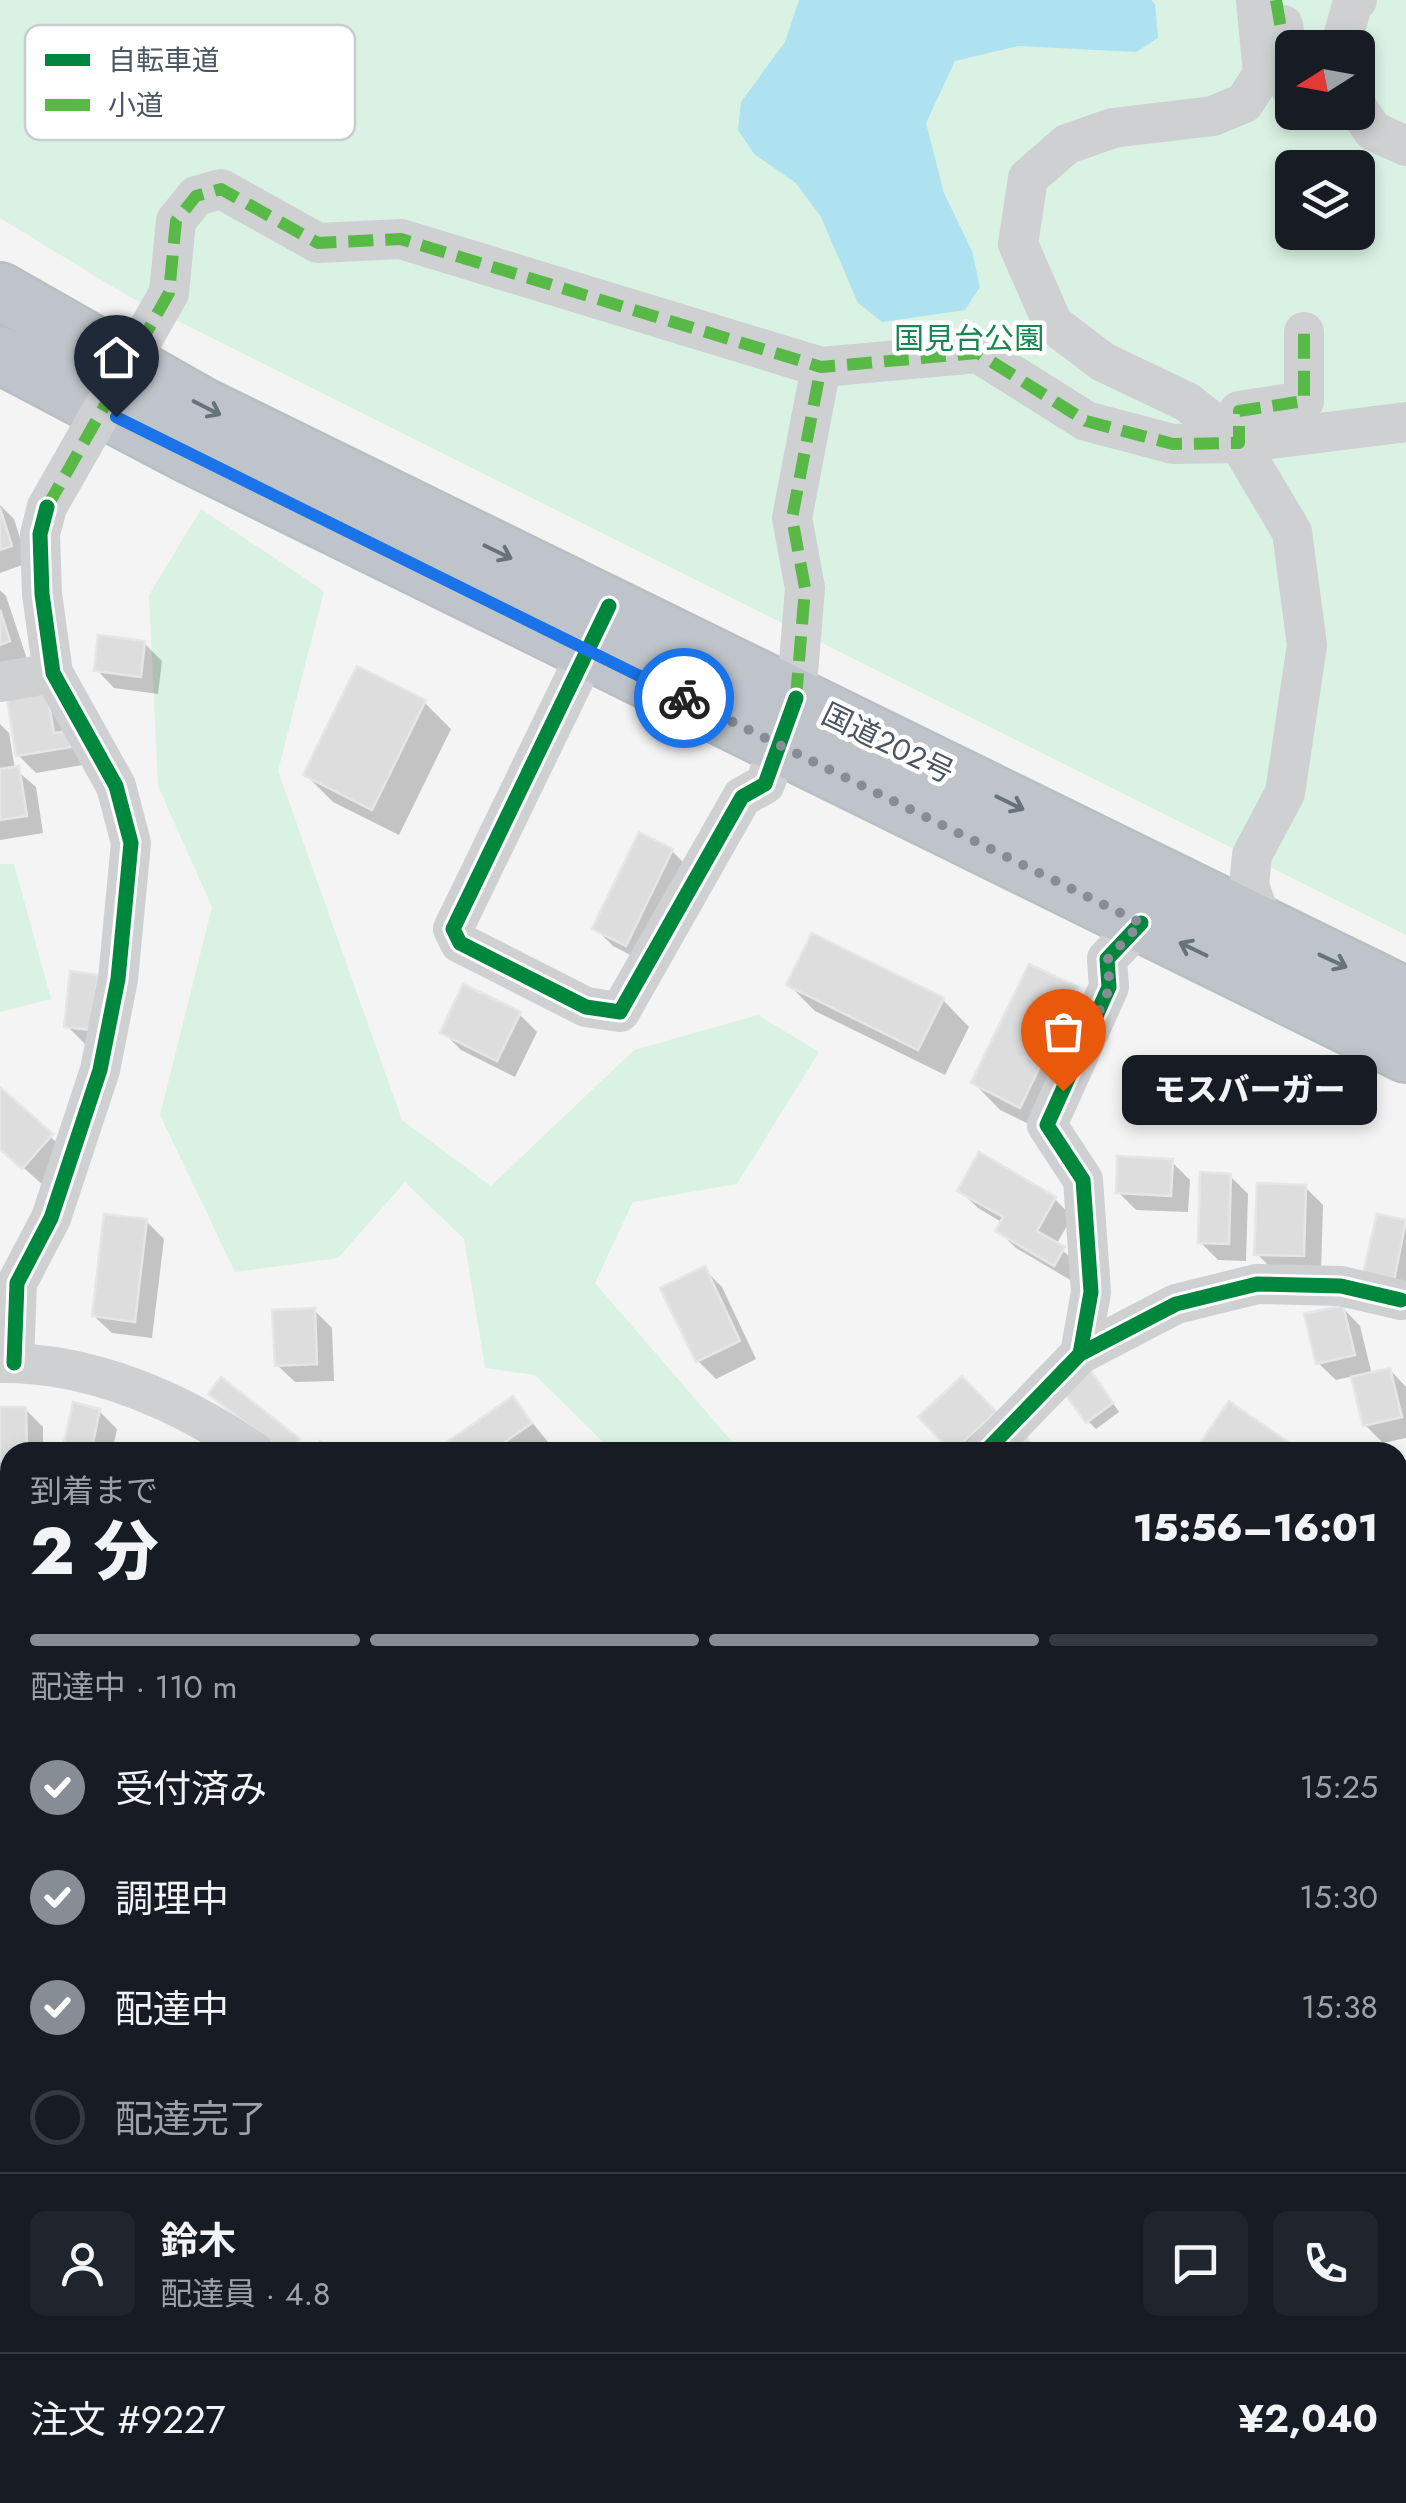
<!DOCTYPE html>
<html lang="ja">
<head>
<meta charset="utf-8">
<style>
  :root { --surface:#171b24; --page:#20242c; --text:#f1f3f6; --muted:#9ea1a6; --line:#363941; --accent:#868d94 }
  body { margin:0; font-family:Jost,"Noto Sans JP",sans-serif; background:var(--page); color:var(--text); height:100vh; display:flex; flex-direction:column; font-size:38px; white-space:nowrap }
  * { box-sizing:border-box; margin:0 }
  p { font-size:32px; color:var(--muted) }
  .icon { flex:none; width:55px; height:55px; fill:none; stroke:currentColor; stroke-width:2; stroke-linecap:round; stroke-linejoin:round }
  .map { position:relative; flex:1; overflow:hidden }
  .drawer { position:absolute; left:0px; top:1442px; width:1408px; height:1062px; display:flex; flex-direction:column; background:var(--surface); border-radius:30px 30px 0 0; box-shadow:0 5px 15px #0003 }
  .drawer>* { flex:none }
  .needle { width:65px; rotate:259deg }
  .fabs { position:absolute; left:1275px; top:30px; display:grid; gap:20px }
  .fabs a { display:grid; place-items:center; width:100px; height:100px; border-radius:15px; background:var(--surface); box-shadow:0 5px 15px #0003; font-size:50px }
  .pin { position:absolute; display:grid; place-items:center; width:85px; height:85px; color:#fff; margin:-102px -42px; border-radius:50% 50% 50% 0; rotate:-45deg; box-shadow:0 0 10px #0007 }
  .pin .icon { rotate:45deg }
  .courier { position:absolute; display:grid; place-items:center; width:100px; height:100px; margin:-50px; border:8px solid #1a73e8; border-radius:50%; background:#fff; color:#222; box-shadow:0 2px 12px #0007 }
  .bubble { position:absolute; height:70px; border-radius:15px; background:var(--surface); box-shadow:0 5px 15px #0003; font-size:32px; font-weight:800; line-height:70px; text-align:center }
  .headline em { font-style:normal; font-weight:800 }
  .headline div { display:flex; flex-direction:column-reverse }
  .headline { display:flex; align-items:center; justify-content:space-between; height:170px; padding:0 30px }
  h1 { font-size:65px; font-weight:800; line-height:75px }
  .bar { display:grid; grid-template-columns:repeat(4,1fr); gap:15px 10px; align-content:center; height:120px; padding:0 30px }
  .bar i { height:12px; border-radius:8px; background:var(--line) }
  .bar .current { background:var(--accent) }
  .bar p { grid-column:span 4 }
  .line { display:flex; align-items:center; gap:25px; padding:0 30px; border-top:2px solid var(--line) }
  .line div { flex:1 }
  .round { display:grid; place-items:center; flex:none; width:105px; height:105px; border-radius:15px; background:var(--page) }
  ol { padding:0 30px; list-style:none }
  li { display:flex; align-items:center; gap:30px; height:110px }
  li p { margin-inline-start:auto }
  li .icon { padding:10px; border-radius:50%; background:var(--accent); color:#fff; stroke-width:4 }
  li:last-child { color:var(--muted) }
  li i { width:55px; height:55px; border:5px solid var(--line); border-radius:50% }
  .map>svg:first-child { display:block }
</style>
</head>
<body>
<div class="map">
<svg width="1406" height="2503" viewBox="0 0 1406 2503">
  <rect width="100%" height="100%" fill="#f4f4f4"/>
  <g fill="#d9f2e3" fill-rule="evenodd">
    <path d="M0,0H1406V935L126,295L0,218ZM1292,48H1358V112H1292ZM1292,168H1358V232H1292Z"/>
    <path d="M201,509L324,591L278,771L402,1120L491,1186L634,1050L758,1015L819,1052L737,1184L633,1202L595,1283L741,1452H613L535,1375L485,1368L464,1239L405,1182L338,1258L235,1272L160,1115L212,907L158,786L149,595Z"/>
    <path d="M0,864H14L51,999L0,1012Z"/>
  </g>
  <path fill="#aee2f0" d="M799,0H1151L1155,4L1158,38L1136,52L1018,46L955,61L926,123L944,193L972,251L980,287L965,310L882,322L858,303L821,217L796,183L754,154L738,130L741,102L785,42Z"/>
  <g fill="#0003">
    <path d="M0,505L14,519L28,563L0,573Z"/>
    <path d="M0,590L6,596L27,659L0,668Z"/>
    <path d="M144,643L162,661L158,694L114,688L97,670Z"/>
    <path d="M46,696L88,764L36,773L18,755Z"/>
    <path d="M424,702L451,729L399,835L333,802L306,775Z"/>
    <path d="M0,724L9,733L15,769L36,787L43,833L0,840Z"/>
    <path d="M672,851L689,868L644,962L613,946L595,928Z"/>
    <path d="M1030,967L1077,990L1104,1016L1047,1133L1000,1110L974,1083Z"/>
    <path d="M96,977L114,995L109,1046L85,1044L67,1026Z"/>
    <path d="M789,985L943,1000L969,1027L945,1075L815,1011Z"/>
    <path d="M519,1014L537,1032L515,1077L461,1050L443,1032Z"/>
    <path d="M1,1091L69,1154L42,1184L0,1147Z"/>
    <path d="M1172,1162L1190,1180L1188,1212L1136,1210L1118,1192Z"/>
    <path d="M1230,1176L1248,1194L1246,1261L1218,1260L1200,1242Z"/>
    <path d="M1305,1187L1323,1205L1321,1273L1275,1272L1257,1254Z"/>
    <path d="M960,1191L1055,1199L1072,1217L1056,1245L1081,1266L1072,1281L1016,1248L998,1231L1003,1223L978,1208Z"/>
    <path d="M1379,1217L1406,1223V1296L1366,1273Z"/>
    <path d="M146,1221L164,1239L152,1338L112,1333L94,1316Z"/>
    <path d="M704,1269L722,1287L756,1359L716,1379L698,1361Z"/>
    <path d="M1343,1308L1360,1326L1372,1375L1390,1370L1406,1387V1438L1383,1443L1365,1425L1353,1376L1336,1380L1318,1363Z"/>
    <path d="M314,1310L332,1328L334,1381L295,1382L277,1365Z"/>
    <path d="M962,1379L1012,1432L990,1452H956L922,1417Z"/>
    <path d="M1099,1383L1119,1412L1096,1429L1088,1421Z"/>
    <path d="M211,1394L298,1441L310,1452H282Z"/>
    <path d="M513,1399L548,1442L533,1452H437Z"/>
    <path d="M75,1405L99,1411L117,1429L112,1452H65Z"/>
    <path d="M0,1409H25L43,1427V1452H10V1478H0Z"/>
    <path d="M1398,1579L1406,1592V1686L1398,1677Z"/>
    <path d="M0,1666L10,1673V1792L0,1791Z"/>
    <path d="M1398,1769L1406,1777V1813L1398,1840Z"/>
    <path d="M0,1903L10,1930V1940L0,1944Z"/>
    <path d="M0,2327L10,2339V2398L0,2388Z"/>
    <path d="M10,2456V2495H56L62,2503H0V2464Z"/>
    <path d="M613,2495H656L649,2503H621Z"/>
    <path d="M729,2495H776L784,2503H722Z"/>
    <path d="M794,2495H859L840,2503H798Z"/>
    <path d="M882,2495H966L970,2503H885Z"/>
    <path d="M1032,2495H1110L1097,2500L1099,2503H1037Z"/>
  </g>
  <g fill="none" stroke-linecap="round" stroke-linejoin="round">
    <g stroke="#aee2f0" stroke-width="11">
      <path d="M1398,2293L1406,2298"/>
      <path d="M230,2503L241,2495"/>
    </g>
  </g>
  <g fill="#ddddde" stroke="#e5e6e7" stroke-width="2.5">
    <path d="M0,508L12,546L0,550Z"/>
    <path d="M0,610L10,641L0,645Z"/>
    <path d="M98,635L145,641L141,677L94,671Z"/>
    <path d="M357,666L426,700L372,810L303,775Z"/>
    <path d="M47,693L54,733L68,731L71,747L16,756L7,699Z"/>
    <path d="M19,766L27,816L0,820V769Z"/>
    <path d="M639,832L673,849L626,946L592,929Z"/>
    <path d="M812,933L944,998L918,1050L786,985Z"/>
    <path d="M1029,964L1078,987L1020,1108L971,1083Z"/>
    <path d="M70,971L98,975L91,1030L64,1027Z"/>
    <path d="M463,984L521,1012L497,1061L440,1033Z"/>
    <path d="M0,1087L53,1134L22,1169L0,1149Z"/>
    <path d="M979,1152L1056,1197L1037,1231L1065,1247L1054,1266L995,1231L1003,1217L957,1191Z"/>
    <path d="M1117,1156L1173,1159L1171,1196L1116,1193Z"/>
    <path d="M1200,1172L1231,1174L1229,1244L1198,1243Z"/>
    <path d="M1257,1183L1306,1185L1304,1256L1254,1255Z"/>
    <path d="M104,1214L147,1219L135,1322L92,1316Z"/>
    <path d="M1377,1214L1406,1220L1394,1281L1363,1274Z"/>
    <path d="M705,1266L740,1341L696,1362L660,1288Z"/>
    <path d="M1343,1305L1355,1355L1316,1364L1304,1314Z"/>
    <path d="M315,1308L317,1364L275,1366L272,1310Z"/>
    <path d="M1390,1368L1402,1417L1363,1426L1351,1377Z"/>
    <path d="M1091,1371L1113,1403L1086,1423L1063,1391Z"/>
    <path d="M962,1376L996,1412L952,1452L918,1417Z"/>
    <path d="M221,1377L300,1439L289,1452H283L208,1394Z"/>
    <path d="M513,1396L532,1423L494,1450L496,1452H433Z"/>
    <path d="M1229,1401L1298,1449L1296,1452H1213L1200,1443Z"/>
    <path d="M73,1402L100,1409L91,1452H62Z"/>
    <path d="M0,1407H26L27,1452H10V1461H0Z"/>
    <path d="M1026,1437L1040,1452H1010Z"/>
    <path d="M320,1441L336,1452H311Z"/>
    <path d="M1398,1584L1406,1596V1665L1398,1671Z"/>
    <path d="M0,1663L10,1670V1723L0,1739Z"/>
    <path d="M0,2327L10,2340V2375L0,2383Z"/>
    <path d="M10,2453V2495H45L36,2503H0V2461Z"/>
    <path d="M552,2495L555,2497L550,2503H491L484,2496Z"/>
    <path d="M610,2495H641L634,2503H618Z"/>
    <path d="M718,2495H771L773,2503H720Z"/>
    <path d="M792,2495H825L829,2503H795Z"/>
    <path d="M879,2495H942L923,2503H883Z"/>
  </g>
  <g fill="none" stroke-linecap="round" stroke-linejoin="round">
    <g stroke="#b9bec3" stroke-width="60">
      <g id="highway">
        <path d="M0,291L204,407L1406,996"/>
        <path d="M0,355L184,452L1406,1054"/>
      </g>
    </g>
    <g stroke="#ced0d2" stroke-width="40">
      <path d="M1256,0L1263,74L1244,103L1213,116L1113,128L1067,144L1028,178L1018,244L1053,324L1103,362L1187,402L1239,443L1292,532L1307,645L1285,793L1252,855L1249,885L1264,928"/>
      <path d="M1283,25L1292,91"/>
      <path d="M1340,48L1352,5L1357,0"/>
      <path d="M1358,109L1373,131L1406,146"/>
      <path d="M169,293L176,221L196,196L221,189L318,243L401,239L821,367L978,353L1086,421L1173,444L1239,443L1406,422"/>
      <path d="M1239,443V411L1304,401V332"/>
      <path d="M599,628L453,929L460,943L586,1007L620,1012L742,797L765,784L796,698L805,588L792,518L821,367"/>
      <path d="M0,682L53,673"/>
      <path d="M1080,1354L1091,1292L1083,1180L1047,1125L1109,987L1107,959L1141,923"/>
      <path d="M0,1363C91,1362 180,1401 254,1452"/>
      <path d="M14,1363L17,1283L51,1218L100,1070L118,979L131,843L116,786L53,673L42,594L40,534L47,507"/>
      <path d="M985,1452L1080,1354L1176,1304L1257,1284L1341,1286L1401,1300"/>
      <path d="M1398,1522L1406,1517"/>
      <path d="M0,1588L10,1593"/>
      <path d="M0,1798L10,1796"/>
      <path d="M1398,1883L1406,1874"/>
      <path d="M1398,1976L1406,1978"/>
      <path d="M0,2033L10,2046"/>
      <path d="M382,2495L391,2503"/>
      <path d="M991,2495L994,2503"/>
      <path d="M179,2503L190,2495"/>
    </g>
    <use href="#highway" stroke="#bec4c9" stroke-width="55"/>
    <g stroke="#c9cacc" stroke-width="8">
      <path d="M0,1530L10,1535"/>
      <path d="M1398,2256L1406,2261"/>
    </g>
    <path stroke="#ced0d2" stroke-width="40" d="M47,507L169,293"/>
    <g stroke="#58b947" stroke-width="12" stroke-dasharray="25 12" stroke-linecap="butt">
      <path d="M1276,0L1292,91"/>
      <path d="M1331,48L1340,44"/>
      <path d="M47,507L169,293L176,221L196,196L221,189L318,243L401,239L821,367L978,353L1086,421L1173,444L1239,443V411L1304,401V332"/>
      <path d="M796,698L805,588L792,518L821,367"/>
      <path d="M0,1946L10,1938"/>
      <path d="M1398,2316L1406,2321"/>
      <path d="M1398,2407L1406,2406"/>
      <path d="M1180,2495L1184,2503"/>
      <path d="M1346,2495L1349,2503"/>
    </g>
    <g stroke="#fff" stroke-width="21">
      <g id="cycleway">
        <path d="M609,606L453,929L460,943L586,1007L620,1012L742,797L765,784L796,698"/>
        <path d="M1080,1354L1091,1292L1083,1180L1047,1125L1109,987L1107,959L1141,923"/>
        <path d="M14,1363L17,1283L51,1218L100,1070L118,979L131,843L116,786L53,673L42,594L40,534L47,507"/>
        <path d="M985,1452L1080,1354L1176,1304L1257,1284L1341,1286L1401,1300"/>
      </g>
    </g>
    <use href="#cycleway" stroke="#00873e" stroke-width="15"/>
  </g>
  <defs><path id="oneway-shaft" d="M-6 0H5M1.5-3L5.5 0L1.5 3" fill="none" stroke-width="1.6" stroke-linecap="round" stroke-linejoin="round" transform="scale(2.5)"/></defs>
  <g stroke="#67727b">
    <use href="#oneway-shaft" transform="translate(207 408) rotate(27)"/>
    <use href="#oneway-shaft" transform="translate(498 552) rotate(26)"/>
    <use href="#oneway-shaft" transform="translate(1010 803) rotate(26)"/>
    <use href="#oneway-shaft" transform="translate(1193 949) rotate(-154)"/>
    <use href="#oneway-shaft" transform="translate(1333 961) rotate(25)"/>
  </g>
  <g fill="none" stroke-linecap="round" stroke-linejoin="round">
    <path stroke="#868d94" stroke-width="10" stroke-dasharray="0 18" d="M684,698L1141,923L1107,960L1110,987L1063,1091"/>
    <path stroke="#1a73e8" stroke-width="12" d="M116,417L684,698"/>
  </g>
  <g text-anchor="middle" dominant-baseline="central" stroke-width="9" stroke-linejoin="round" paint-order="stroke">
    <g font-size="30" fill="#17864f" stroke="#fff">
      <text x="969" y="338">国見台公園</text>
    </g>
    <g font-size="30" fill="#4a5661" stroke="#fff">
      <text transform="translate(888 743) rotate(26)">国道202号</text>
    </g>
  </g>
  <rect x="25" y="25" width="330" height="115" rx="15" fill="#fff" stroke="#c9ccd0" stroke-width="2.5"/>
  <rect x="45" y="54" width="45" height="12" fill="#00873e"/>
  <rect x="45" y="99" width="45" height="12" fill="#58b947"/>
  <g font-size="28" fill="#4a5661">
    <text x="108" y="70">自転車道</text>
    <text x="108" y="115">小道</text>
  </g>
</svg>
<div class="fabs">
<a><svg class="needle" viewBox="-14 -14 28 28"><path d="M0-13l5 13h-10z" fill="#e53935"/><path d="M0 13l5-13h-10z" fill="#9ea1a6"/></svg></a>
<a><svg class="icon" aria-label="layers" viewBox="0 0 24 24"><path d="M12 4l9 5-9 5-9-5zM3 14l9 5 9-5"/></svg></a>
</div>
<div class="pin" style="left:1063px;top:1091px;background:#ea580c"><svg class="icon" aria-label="bag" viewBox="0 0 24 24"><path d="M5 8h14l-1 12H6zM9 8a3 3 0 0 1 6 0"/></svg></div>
<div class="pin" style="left:116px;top:417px;background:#1f2937"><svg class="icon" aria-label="home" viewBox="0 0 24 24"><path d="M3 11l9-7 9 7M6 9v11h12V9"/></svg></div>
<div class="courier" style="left:684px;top:698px"><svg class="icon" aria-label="bike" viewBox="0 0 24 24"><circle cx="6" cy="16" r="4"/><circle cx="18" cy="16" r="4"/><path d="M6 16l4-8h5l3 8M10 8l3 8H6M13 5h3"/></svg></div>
<div class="bubble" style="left:1122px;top:1055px;width:255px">モスバーガー</div>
<section class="drawer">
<div class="headline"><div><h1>2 分</h1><p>到着まで</p></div><em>15:56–16:01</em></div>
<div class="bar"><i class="current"></i><i class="current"></i><i class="current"></i><i></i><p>配達中 · 110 m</p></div>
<ol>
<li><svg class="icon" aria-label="check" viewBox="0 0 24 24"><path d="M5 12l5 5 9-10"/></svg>受付済み<p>15:25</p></li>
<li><svg class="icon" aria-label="check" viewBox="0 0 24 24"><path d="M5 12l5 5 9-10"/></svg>調理中<p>15:30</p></li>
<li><svg class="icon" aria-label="check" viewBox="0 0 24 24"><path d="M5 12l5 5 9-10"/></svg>配達中<p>15:38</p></li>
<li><i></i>配達完了</li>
</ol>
<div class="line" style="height:180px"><a class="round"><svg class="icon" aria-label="person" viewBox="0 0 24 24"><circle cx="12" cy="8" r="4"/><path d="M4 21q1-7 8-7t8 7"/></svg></a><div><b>鈴木</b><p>配達員 · 4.8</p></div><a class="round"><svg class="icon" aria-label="chat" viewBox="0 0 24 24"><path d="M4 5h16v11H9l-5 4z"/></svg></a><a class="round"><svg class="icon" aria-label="phone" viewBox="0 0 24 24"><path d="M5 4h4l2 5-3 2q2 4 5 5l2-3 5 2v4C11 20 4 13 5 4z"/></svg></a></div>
<div class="line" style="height:130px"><div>注文 #9227</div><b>¥2,040</b></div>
</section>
</div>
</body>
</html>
